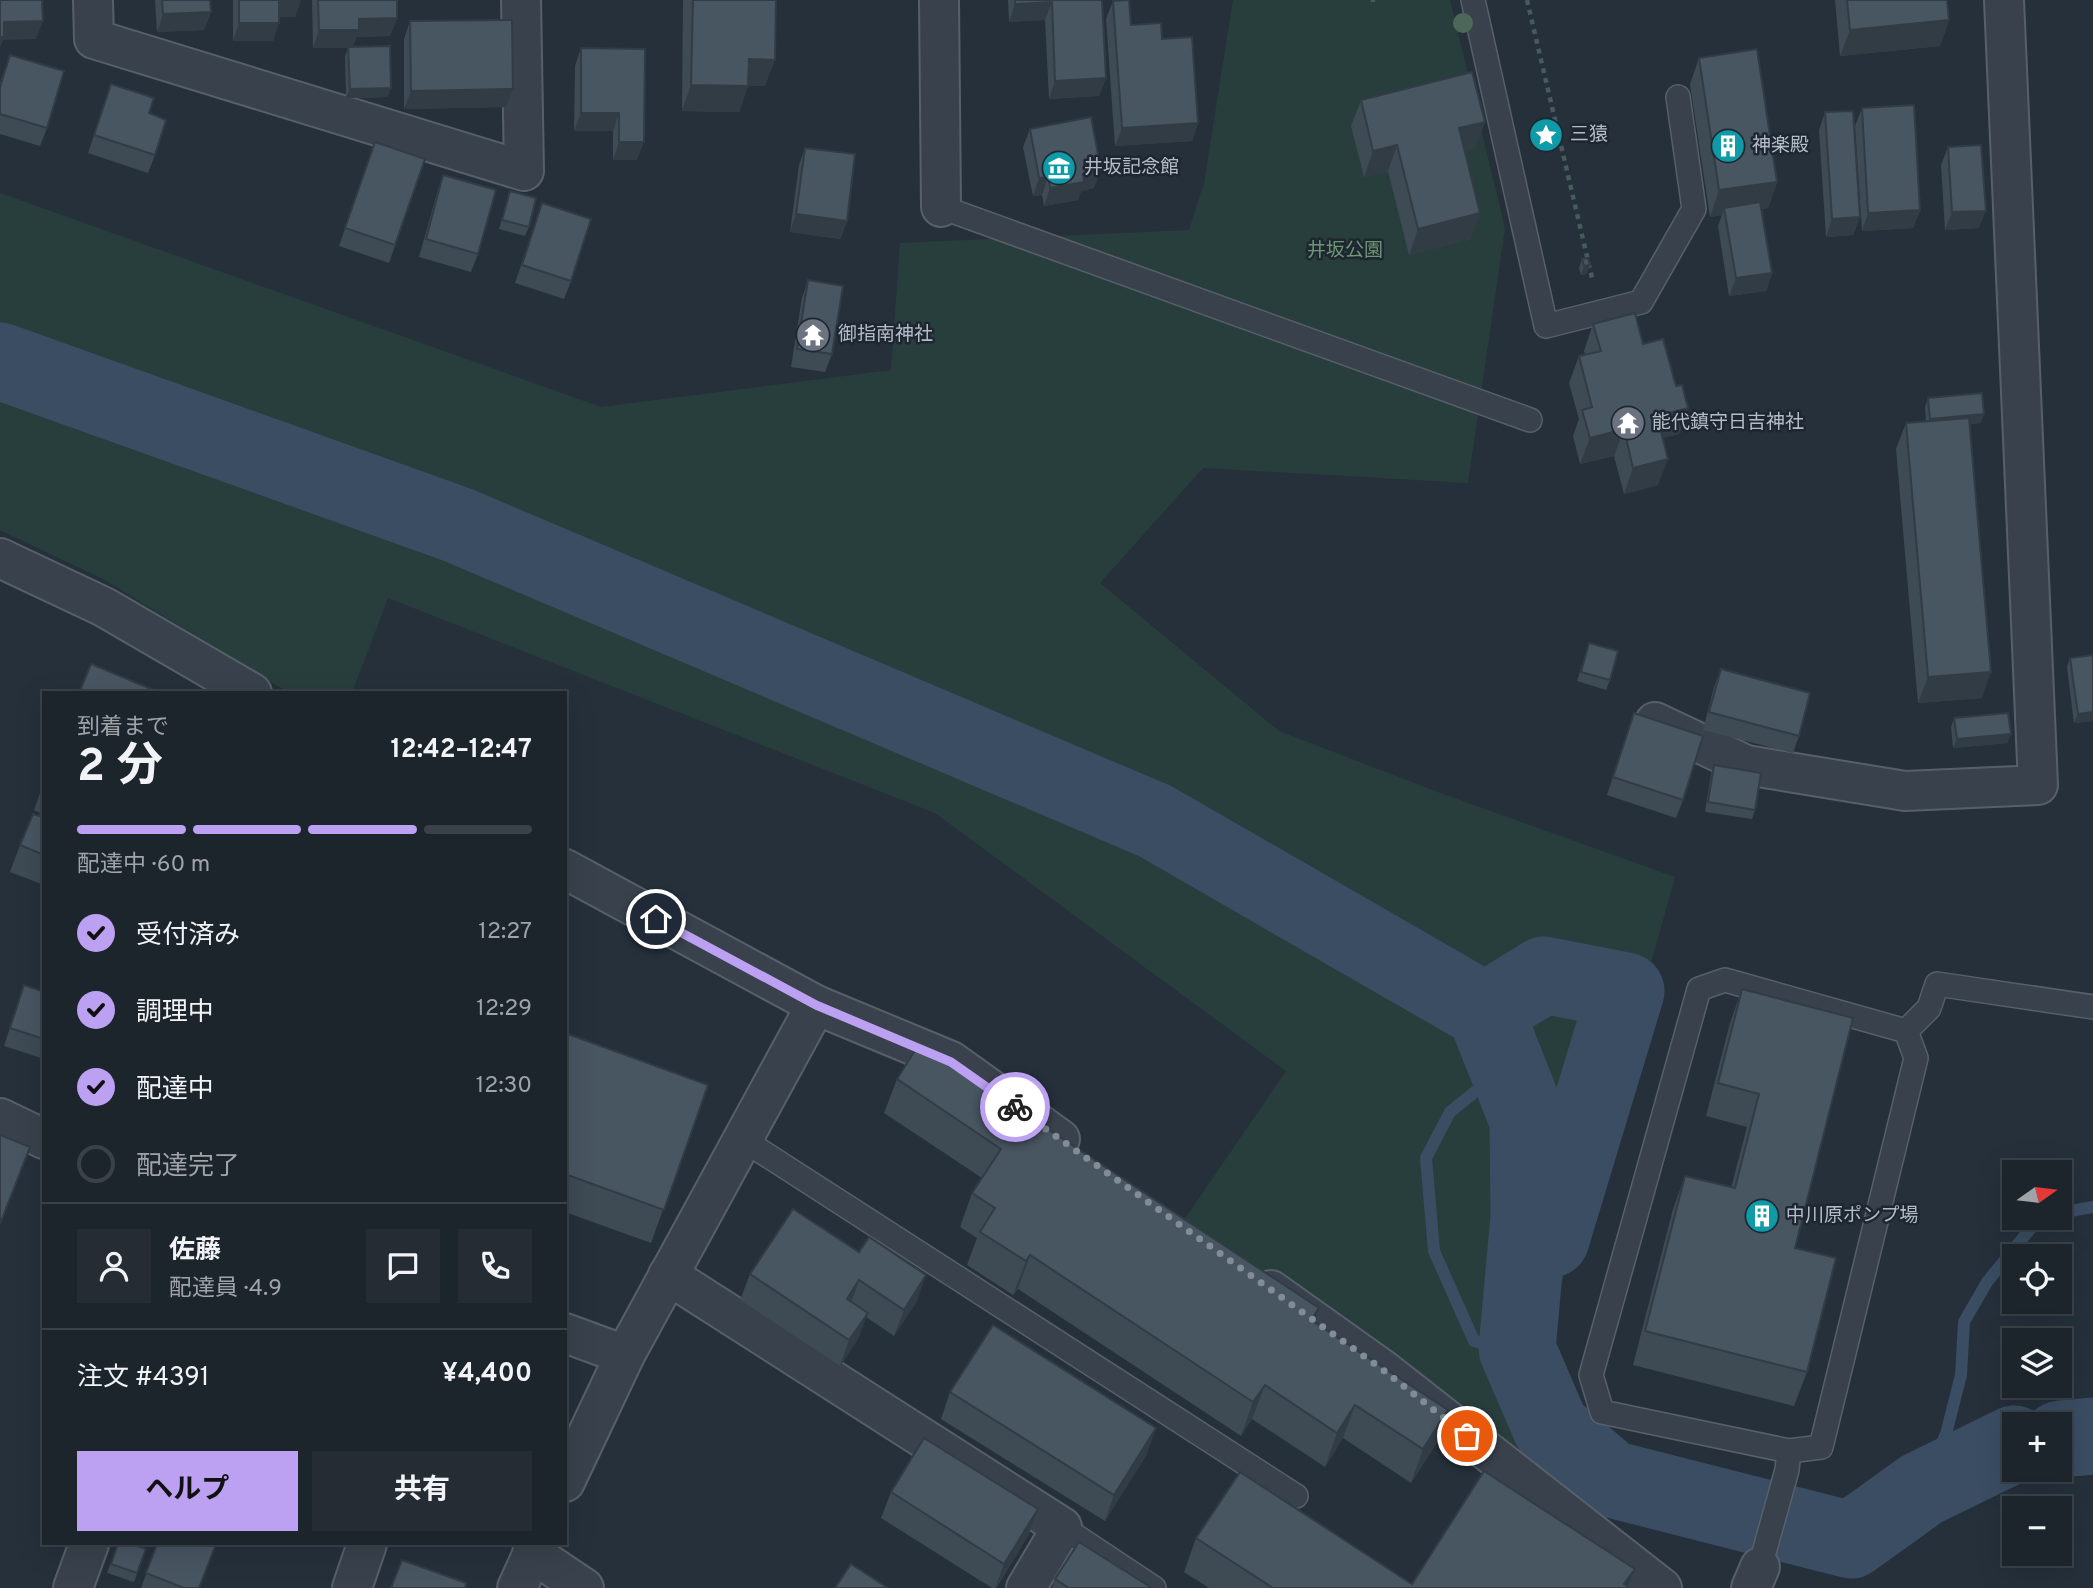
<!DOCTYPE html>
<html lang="ja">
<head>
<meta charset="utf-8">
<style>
  :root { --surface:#1c242c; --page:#252c34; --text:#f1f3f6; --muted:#a0a4a9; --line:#3a4148; --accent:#bca0f2 }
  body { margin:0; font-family:Overpass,"Noto Sans JP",sans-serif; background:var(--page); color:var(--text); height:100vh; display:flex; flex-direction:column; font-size:26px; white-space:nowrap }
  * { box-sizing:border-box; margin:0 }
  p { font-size:23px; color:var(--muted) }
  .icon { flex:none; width:38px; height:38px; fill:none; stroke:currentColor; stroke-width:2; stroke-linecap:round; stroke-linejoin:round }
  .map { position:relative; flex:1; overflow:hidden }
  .sheet { position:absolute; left:42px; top:691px; width:525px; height:854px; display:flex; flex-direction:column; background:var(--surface); border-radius:0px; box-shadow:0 7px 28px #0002,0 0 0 2px var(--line) }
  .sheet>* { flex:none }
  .needle { width:46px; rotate:76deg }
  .tools { position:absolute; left:2002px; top:1160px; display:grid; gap:14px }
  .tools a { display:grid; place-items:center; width:70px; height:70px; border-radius:0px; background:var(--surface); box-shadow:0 7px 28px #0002,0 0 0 2px var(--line); font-size:35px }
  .pin { position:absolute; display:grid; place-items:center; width:60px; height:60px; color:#fff; margin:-30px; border:4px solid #fff; border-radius:50%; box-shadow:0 2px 7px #0007 }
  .courier { position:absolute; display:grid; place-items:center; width:70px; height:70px; margin:-35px; border:5px solid #bca0f2; border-radius:50%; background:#fff; color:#222; box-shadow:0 2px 9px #0007 }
  .headline em { font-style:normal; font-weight:700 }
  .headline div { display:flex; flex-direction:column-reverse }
  .headline { display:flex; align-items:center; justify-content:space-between; height:119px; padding:0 35px }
  h1 { font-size:46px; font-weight:700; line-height:52px }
  .bar { display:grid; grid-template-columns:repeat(4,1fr); gap:10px 7px; align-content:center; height:84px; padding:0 35px }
  .bar i { height:9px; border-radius:5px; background:var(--line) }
  .bar .selected { background:var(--accent) }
  .bar p { grid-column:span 4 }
  .line { display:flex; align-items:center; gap:18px; padding:0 35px; border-top:2px solid var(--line) }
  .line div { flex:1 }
  .round { display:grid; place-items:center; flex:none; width:74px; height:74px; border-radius:0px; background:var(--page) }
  ol { padding:0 35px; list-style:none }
  li { display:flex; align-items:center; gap:21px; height:77px }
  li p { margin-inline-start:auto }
  li .icon { padding:7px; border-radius:50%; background:var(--accent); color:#111; stroke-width:4 }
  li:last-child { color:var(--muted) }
  li i { width:38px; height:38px; border:4px solid var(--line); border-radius:50% }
  .button { display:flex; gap:14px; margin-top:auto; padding:14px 35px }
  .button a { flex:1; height:80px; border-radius:0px; background:var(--accent); color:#111; font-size:28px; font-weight:700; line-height:80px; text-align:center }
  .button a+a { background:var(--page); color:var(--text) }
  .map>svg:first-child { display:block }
</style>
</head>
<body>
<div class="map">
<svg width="2093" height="1588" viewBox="0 0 2093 1588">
  <rect width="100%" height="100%" fill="#25303b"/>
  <path fill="#283e3d" d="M1233,0H1450L1505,228L1468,483L1203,468L1100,583L1279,731L1443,794L1675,877L1510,1470L1184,1220L1286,1071L935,813L388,598L352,693H289L105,580L0,530V193L601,407L891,370L900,243L1189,230L1204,183Z"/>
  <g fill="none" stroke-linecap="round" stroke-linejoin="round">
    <g stroke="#3a4d62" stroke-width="12">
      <path d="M1507,1066L1450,1112L1426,1158L1434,1251L1474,1341L1517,1349"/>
      <path d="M2060,1213L2093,1207"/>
      <path d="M1922,1489L1946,1434L1961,1375L1964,1322L1987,1282L2039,1218"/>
    </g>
    <g stroke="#3a4d62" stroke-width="77">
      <path d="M0,361L458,525L1155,821L1485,1011L1528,1120L1529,1217L1517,1349L1551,1428L1611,1479L1851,1540L1922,1489L2014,1444"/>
      <path d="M1485,1011L1544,975L1626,991L1551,1239"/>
      <path d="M2060,1439L2093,1436"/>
    </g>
    <g stroke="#57606a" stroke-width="26">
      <g id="service">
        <path d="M1473,0L1546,326L1641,302L1694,209L1678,97"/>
        <path d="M941,207L1530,420"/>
        <path d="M1906,1031L1929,1008L1937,984L2093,1007"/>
        <path d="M742,1139L1296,1496"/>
        <path d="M1062,1527L1154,1588"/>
        <path d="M1760,1567L1787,1470L1789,1451L1602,1412L1591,1375L1699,989L1725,980L1906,1031L1916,1058L1821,1447L1789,1451"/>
      </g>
    </g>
    <g stroke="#57606a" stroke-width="42">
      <g id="minor">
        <path d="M93,0L94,39L524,171L521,0"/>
        <path d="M939,0L941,207"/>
        <path d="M0,558L104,607L252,693"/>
        <path d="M1655,722L1746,765L1905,791L2038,785L2004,0"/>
        <path d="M565,869L816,1005L951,1061L1060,1139"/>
        <path d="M0,1118L44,1139"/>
        <path d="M668,1275L1062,1527L1026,1588"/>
        <path d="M1271,1290L1382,1369L1662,1588"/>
        <path d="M565,1333L625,1355"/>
        <path d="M565,1482L625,1355L816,1005"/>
        <path d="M532,1553L584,1588"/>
        <path d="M73,1588L89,1544"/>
        <path d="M352,1588L367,1544"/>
        <path d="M517,1588L537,1544"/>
        <path d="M1751,1588L1760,1567"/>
      </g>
    </g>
    <g stroke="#475b5c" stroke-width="4.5" stroke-dasharray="5 5" stroke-linecap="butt">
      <path d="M1373,0V2"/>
      <path d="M1527,0L1593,282"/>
    </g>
    <use href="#service" stroke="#39424c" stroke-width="23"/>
    <use href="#minor" stroke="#39424c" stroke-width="38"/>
  </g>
  <circle fill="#4d685a" cx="1463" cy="23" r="10"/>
  <g fill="#3e4a54">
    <path d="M155,0H210L211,12L204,30L157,32Z"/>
    <path d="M233,0H301L295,17H279L273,41H233Z"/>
    <path d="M312,0H397V18L390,36L356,37L353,47L388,97L346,98L345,56L348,48H313Z"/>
    <path d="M683,0H776L765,86H748L739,112L682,111Z"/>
    <path d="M1008,0H1102L1106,78L1099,96L1049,99L1045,20L1009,22Z"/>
    <path d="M1835,0H1947L1949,20L1940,46L1840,56Z"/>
    <path d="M1113,1L1131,25L1198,123L1192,141L1115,146L1106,19Z"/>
    <path d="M410,21L513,89L506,107L404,109V39Z"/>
    <path d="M581,48L645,49L637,160H613V131H574L575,66Z"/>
    <path d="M10,55L47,128L40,146L0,134V83Z"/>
    <path d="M1699,58L1777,182L1768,208L1762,209L1772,273L1766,291L1729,296L1718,226L1722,215L1710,217L1690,84Z"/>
    <path d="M1361,100L1475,148L1465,150L1471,239L1409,255L1388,171L1364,177L1351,126Z"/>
    <path d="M105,102L149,113L155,155L148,173L88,153Z"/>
    <path d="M1862,108L1920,210L1913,228L1862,231L1855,126Z"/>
    <path d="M1825,112L1860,217L1853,235L1826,237L1819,130Z"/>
    <path d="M1030,129L1094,188L1081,191L1078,200L1044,206L1042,195L1033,196L1023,147Z"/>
    <path d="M375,142L425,159L389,263L339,246Z"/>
    <path d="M1948,147L1979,228L1945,230L1941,165Z"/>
    <path d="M805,148L847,221L840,239L790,232L799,165Z"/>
    <path d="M443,175L478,254L471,272L419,257L437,193Z"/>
    <path d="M510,191L529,227L525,236L499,229Z"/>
    <path d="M542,203L571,281L564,299L515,283Z"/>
    <path d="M1582,259L1590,265L1586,274L1581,275L1579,268Z"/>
    <path d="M808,280L832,354L825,372L791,367L802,298Z"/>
    <path d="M1593,324L1643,344L1676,386L1688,408L1679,434L1662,438L1658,485L1624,494L1614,456L1580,464L1573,436L1579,419L1569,383L1579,356L1585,355L1584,351Z"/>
    <path d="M1928,398L1981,423L1970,424L1982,698L1918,703L1896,449L1906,423L1926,422L1925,407Z"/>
    <path d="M1589,643L1610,680L1606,690L1577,681Z"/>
    <path d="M2093,655V721L2074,723L2067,667L2070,658Z"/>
    <path d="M1721,669L1799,736L1793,753L1703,730L1714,687Z"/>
    <path d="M1634,713L1683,800L1676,818L1607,795Z"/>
    <path d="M1954,718L2011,734L2007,743L1953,748L1951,727Z"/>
    <path d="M1714,765L1755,810L1752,819L1705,812L1711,774Z"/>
    <path d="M44,782V885L10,872L20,845L40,813L34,810Z"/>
    <path d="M24,985L44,992V1059L4,1046Z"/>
    <path d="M1742,989L1795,1248L1807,1372L1794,1406L1633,1365L1673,1209L1685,1176L1731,1188L1747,1127L1706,1116L1730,1023Z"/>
    <path d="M565,1033L708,1085L651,1243L565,1212Z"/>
    <path d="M897,1079L1319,1308L1314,1322L1448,1410L1436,1444L1411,1483L1343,1438L1325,1467L1252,1419L1241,1436L1018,1289L1013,1295L967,1265L977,1238L960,1227L972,1193L982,1178L884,1113Z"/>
    <path d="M793,1209L917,1301L894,1336L866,1317L858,1339L840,1366L740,1300L750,1274Z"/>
    <path d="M950,1392L1147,1454L1105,1521L941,1419Z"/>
    <path d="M891,1492L1038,1509L1028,1536L996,1588H992L881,1518Z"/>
    <path d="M1196,1538L1412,1584L1628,1587L1630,1588H1209L1184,1572Z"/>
    <path d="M118,1544L146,1549L134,1582L107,1573Z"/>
    <path d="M157,1544L199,1588H141Z"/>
    <path d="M1055,1579L1152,1588H1052Z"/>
  </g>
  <g fill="#323c45">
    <path d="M279,0H301L295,17H272Z"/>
    <path d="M1052,2L1045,20L1009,22L1015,4Z"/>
    <path d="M211,12L204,30L157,32L163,14Z"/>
    <path d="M397,18L390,36L356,37L353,48H313L319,30L359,19Z"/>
    <path d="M1949,20L1940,46L1840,56L1850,30Z"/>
    <path d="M43,21L36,39L3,40L0,48V33L4,22Z"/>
    <path d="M239,23H279L273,41H233Z"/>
    <path d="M749,59L775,60L765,86H748L739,112L682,111L691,85Z"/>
    <path d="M1106,78L1099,96L1049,99L1055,81Z"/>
    <path d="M391,88L388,97L346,98L350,89Z"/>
    <path d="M513,89L506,107L404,109L411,91Z"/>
    <path d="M581,113H619L613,131H574Z"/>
    <path d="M1485,122L1475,148L1450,154L1459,128Z"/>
    <path d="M1198,123L1192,141L1115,146L1122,128Z"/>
    <path d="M619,142H644L637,160H613Z"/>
    <path d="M1397,145L1388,171L1364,177L1373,151Z"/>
    <path d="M1101,170L1094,188L1081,191L1078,200L1044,206L1050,188L1083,174Z"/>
    <path d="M1048,177L1042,195L1033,196L1039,178Z"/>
    <path d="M1777,182L1768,208L1725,214L1724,208L1722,215L1710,217L1719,190Z"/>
    <path d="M1920,210L1913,228L1862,231L1868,213Z"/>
    <path d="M1986,211L1979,228L1945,230L1952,212Z"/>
    <path d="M1480,213L1471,239L1409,255L1418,229Z"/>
    <path d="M796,214L847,221L840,239L790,232Z"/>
    <path d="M1860,217L1853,235L1826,237L1832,219Z"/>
    <path d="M1590,265L1586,274L1581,275L1584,266Z"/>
    <path d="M1772,273L1766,291L1729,296L1736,278Z"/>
    <path d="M1688,408L1679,434L1647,442L1657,416Z"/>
    <path d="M1984,414L1981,423L1927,428L1930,419Z"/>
    <path d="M1624,429L1614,456L1580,464L1590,438Z"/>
    <path d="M1668,459L1658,485L1624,494L1633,468Z"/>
    <path d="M1991,672L1982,698L1918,703L1928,677Z"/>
    <path d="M2093,712V721L2074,723L2078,714Z"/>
    <path d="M2011,734L2007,743L1953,748L1957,739Z"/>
    <path d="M1030,1255L1018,1289L1013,1295L1026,1261Z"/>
    <path d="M926,1275L917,1301L894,1336L904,1310Z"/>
    <path d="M859,1280L850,1306L847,1299Z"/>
    <path d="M1319,1308L1307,1341L1311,1320Z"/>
    <path d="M868,1313L858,1339L840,1366L849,1340Z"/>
    <path d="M1265,1385L1252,1419L1241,1436L1253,1402Z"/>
    <path d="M1355,1405L1343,1438L1325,1467L1337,1433Z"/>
    <path d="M1448,1410L1436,1444L1411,1483L1423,1449Z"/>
    <path d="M1156,1428L1147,1454L1105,1521L1114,1495Z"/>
    <path d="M1038,1509L1028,1536L995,1588L1004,1564Z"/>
    <path d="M1635,1569L1627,1588L1624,1584Z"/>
  </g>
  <g fill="#485662" stroke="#323c45" stroke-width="2">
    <path d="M0,0H42L43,21L4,22V37H0Z"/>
    <path d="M162,0H210L211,12L163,14Z"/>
    <rect x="239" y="0" width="40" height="23"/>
    <path d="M318,0H397V18L359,19V30H319Z"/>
    <path d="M693,0H776L775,60L749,59L748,86L691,85Z"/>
    <path d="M1015,0H1102L1106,78L1055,81L1052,2L1015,4Z"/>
    <path d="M1129,0L1131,25L1161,23L1162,39L1192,37L1198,123L1122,128L1113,1Z"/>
    <path d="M1847,0H1947L1949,20L1850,30Z"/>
    <path d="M512,20L513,89L411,91L410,21Z"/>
    <path d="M390,46L391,88L350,89L348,47Z"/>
    <path d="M581,48L645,49L644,142H619V113H581Z"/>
    <path d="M1757,49L1777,182L1719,190L1699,58Z"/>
    <path d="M10,55L64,71L47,128L0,114V87Z"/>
    <path d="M1472,72L1485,122L1459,128L1480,213L1418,229L1397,145L1373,151L1361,100Z"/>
    <path d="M111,84L154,98L149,113L166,120L155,155L94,135Z"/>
    <path d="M1914,105L1920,210L1868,213L1862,108Z"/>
    <path d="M1853,111L1860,217L1832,219L1825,112Z"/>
    <path d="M1091,117L1101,170L1083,174L1084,182L1050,188L1048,177L1039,178L1030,129Z"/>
    <path d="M375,142L425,159L395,245L345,228Z"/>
    <path d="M1981,145L1986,211L1952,212L1948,147Z"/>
    <path d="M805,148L855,154L847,221L796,214Z"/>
    <path d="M443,175L496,190L478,254L426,239Z"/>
    <path d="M510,191L536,198L529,227L502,220Z"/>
    <path d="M1760,202L1772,273L1736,278L1724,208Z"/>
    <path d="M542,203L591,219L571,281L522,265Z"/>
    <path d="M1588,258L1590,265L1584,266L1582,259Z"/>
    <path d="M808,280L843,286L832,354L797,349Z"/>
    <path d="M1635,313L1643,344L1663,339L1676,386L1682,385L1688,408L1657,416L1668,459L1633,468L1624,429L1590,438L1582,410L1592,407L1579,356L1601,351L1593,324Z"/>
    <path d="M1982,393L1984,414L1930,419L1928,398Z"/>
    <path d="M1969,418L1991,672L1928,677L1906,423Z"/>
    <path d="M1589,643L1618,651L1610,680L1581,672Z"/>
    <path d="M2093,655V712L2078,714L2070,658Z"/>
    <path d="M91,664L161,693H79Z"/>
    <path d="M1721,669L1810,693L1799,736L1709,712Z"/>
    <path d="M1634,713L1703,736L1683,800L1613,777Z"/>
    <path d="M2008,713L2011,734L1957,739L1954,718Z"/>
    <path d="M1714,765L1761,773L1755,810L1708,802Z"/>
    <path d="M44,804V855L20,845L33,814L39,816Z"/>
    <path d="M24,985L44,992V1039L10,1028Z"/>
    <path d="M1742,989L1853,1018L1795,1248L1836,1258L1807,1372L1645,1331L1685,1176L1735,1188L1759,1094L1718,1083Z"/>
    <path d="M565,1033L708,1085L664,1210L565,1174Z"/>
    <path d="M919,1044L1319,1308L1311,1320L1448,1410L1423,1449L1355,1405L1337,1433L1265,1385L1253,1402L1030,1255L1026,1261L980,1232L995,1208L972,1193L1001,1149L897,1079Z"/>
    <path d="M0,1135L30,1147L0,1224Z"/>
    <path d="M793,1209L859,1252L869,1237L926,1275L904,1310L859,1280L847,1299L868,1313L849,1340L750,1274Z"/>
    <path d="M993,1325L1156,1428L1114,1495L950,1392Z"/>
    <path d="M924,1438L1038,1509L1004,1564L891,1492Z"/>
    <path d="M1484,1471L1635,1569L1624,1584L1630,1588H1273L1196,1538L1240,1472L1412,1584Z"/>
    <path d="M1079,1542L1152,1588H1069L1055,1579Z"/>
    <path d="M118,1544H131L146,1549L137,1573L111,1564Z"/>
    <path d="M157,1544H216L199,1588H184L146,1573Z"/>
    <path d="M402,1560L466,1583L465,1588H391Z"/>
    <path d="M851,1564L888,1588H835Z"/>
  </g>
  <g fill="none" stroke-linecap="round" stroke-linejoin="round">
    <path stroke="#828c96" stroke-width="7" stroke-dasharray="0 12.6" d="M1015,1107L1382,1369L1467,1436"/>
    <path stroke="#bca0f2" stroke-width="9" d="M656,919L816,1005L951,1062L1015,1107"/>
  </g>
  <defs>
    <g id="sight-disc" transform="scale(1.75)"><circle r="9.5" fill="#0f9aa8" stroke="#1e2731"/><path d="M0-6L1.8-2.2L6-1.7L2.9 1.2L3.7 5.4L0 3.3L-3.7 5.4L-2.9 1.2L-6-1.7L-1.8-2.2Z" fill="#fff"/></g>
    <g id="building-disc" transform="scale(1.75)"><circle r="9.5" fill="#0f9aa8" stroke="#1e2731"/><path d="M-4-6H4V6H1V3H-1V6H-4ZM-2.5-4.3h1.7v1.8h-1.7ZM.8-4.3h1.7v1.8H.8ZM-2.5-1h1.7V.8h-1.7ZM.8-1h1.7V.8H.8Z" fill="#fff"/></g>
    <g id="museum-disc" transform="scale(1.75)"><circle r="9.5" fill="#0f9aa8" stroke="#1e2731"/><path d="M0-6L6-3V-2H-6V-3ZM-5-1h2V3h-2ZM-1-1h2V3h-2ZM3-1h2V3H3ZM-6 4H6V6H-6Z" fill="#fff"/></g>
    <g id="temple-disc" transform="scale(1.75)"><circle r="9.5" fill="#6b7280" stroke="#1e2731"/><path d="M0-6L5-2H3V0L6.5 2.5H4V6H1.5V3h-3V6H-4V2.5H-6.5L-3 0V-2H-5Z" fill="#fff"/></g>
  </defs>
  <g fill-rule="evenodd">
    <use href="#sight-disc" x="1546" y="135"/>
    <use href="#building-disc" x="1728" y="146"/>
    <use href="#museum-disc" x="1059" y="168"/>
    <use href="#temple-disc" x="813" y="335"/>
    <use href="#temple-disc" x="1628" y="423"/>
    <use href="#building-disc" x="1762" y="1216"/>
  </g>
  <g text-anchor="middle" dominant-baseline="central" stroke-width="5" stroke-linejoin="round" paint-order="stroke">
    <g font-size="19" fill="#b4bdc7" stroke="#1e2731" text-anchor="start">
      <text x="1570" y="135">三猿</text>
      <text x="1752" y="146">神楽殿</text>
      <text x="1084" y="168">井坂記念館</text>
      <text x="838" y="335">御指南神社</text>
      <text x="1652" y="423">能代鎮守日吉神社</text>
      <text x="1786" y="1216">中川原ポンプ場</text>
    </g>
    <g font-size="19" fill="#6d9673" stroke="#1e2731">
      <text x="1345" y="251">井坂公園</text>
    </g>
  </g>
</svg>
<div class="tools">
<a><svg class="needle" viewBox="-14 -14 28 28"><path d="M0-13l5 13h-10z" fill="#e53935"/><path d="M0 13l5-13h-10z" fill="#a0a4a9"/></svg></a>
<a><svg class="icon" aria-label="locate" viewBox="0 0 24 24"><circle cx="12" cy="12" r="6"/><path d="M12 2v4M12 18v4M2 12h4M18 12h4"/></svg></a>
<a><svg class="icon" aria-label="layers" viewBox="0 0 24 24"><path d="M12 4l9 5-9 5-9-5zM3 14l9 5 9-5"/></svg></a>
<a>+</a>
<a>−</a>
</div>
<div class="pin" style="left:1467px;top:1436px;background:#ea580c"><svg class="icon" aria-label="bag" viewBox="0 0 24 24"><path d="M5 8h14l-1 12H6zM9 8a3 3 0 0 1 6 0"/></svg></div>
<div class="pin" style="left:656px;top:919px;background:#1f2937"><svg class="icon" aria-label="home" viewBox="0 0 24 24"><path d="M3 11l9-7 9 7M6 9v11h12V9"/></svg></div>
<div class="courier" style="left:1015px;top:1107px"><svg class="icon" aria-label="bike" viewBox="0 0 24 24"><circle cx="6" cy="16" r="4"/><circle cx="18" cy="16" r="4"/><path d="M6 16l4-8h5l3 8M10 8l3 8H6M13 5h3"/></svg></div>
<section class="sheet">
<div class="headline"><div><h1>2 分</h1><p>到着まで</p></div><em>12:42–12:47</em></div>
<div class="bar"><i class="selected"></i><i class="selected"></i><i class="selected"></i><i></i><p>配達中 · 60 m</p></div>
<ol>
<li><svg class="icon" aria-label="check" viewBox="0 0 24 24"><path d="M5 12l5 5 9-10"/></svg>受付済み<p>12:27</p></li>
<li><svg class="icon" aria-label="check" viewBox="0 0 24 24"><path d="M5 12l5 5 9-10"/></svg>調理中<p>12:29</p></li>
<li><svg class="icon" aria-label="check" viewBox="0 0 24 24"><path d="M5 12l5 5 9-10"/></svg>配達中<p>12:30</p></li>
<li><i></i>配達完了</li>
</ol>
<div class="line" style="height:126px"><a class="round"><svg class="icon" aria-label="person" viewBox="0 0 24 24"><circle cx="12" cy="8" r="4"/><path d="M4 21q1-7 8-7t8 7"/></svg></a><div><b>佐藤</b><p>配達員 · 4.9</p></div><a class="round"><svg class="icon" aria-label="chat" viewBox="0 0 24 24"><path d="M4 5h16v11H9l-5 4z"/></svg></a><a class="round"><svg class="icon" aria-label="phone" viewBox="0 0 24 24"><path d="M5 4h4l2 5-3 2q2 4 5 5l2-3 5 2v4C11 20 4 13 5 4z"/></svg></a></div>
<div class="line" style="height:91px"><div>注文 #4391</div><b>¥4,400</b></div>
<div class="button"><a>ヘルプ</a><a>共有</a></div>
</section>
</div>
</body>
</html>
